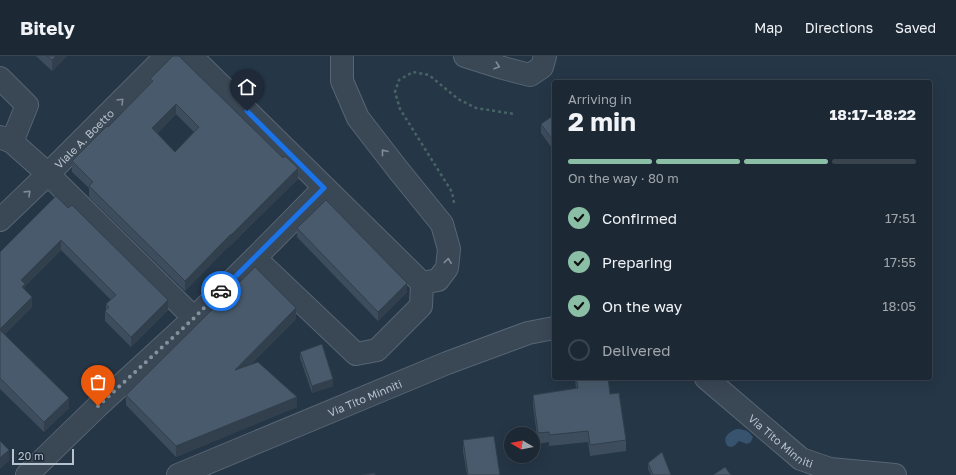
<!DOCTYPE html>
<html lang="en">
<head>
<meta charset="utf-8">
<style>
  :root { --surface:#1c2834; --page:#293440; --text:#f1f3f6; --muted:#a0a6ac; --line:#3a444f; --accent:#8abfa5 }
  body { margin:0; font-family:"Golos Text",sans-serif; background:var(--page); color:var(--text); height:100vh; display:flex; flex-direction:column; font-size:15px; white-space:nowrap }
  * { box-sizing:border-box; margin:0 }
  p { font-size:13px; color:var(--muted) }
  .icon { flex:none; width:22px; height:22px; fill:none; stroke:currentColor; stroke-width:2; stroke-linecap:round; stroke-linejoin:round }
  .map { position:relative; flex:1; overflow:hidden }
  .panel { position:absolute; left:552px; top:24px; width:380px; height:300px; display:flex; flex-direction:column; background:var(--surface); border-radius:4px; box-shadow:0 4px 16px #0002,0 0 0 1px var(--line) }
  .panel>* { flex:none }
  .needle { width:26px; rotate:280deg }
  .buttons { position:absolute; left:504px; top:371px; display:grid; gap:8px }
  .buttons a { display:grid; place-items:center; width:36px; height:36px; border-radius:50%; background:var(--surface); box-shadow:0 4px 16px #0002,0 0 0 1px var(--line); font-size:20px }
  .scale { position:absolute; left:12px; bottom:10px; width:62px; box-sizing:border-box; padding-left:4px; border:2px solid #b7c2ce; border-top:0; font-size:11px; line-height:14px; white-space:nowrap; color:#b7c2ce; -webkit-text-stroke:3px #1e2c3a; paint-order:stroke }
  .pin { position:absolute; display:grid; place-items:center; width:34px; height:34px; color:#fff; margin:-41px -17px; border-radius:50% 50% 50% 0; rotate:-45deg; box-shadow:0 0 4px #0007 }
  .pin .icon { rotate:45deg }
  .courier { position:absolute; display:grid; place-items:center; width:40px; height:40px; margin:-20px; border:3px solid #1a73e8; border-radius:50%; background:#fff; color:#222; box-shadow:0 1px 5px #0007 }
  .summary em { font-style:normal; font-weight:700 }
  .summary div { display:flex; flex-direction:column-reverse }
  .summary { display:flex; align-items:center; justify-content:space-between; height:68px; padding:0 16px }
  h1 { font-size:26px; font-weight:700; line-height:30px }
  .bar { display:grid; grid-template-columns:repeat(4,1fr); gap:6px 4px; align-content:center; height:48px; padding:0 16px }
  .bar i { height:5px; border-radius:3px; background:var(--line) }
  .bar .active { background:var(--accent) }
  .bar p { grid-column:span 4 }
  ol { padding:0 16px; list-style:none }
  li { display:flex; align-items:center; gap:12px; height:44px }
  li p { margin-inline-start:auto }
  li .icon { padding:4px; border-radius:50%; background:var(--accent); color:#111; stroke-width:4 }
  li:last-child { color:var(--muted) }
  li i { width:22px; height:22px; border:2px solid var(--line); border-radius:50% }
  header { display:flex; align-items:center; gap:24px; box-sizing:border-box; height:56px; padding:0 20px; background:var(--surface); border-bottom:1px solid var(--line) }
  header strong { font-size:19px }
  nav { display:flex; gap:22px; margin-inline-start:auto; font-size:14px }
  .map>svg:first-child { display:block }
</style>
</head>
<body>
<header>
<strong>Bitely</strong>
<nav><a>Map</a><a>Directions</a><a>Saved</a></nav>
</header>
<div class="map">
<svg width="956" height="419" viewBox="0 0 956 419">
  <rect width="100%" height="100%" fill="#253646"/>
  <path fill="#37536e" d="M737,373C744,373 749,375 753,381L751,386L747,388L739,385C737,387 734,391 731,391C726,391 724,384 726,381C728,377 733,374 737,373Z"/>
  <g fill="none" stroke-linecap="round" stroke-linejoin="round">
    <g stroke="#586572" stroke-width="24">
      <g id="minor">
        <path d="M191,0L422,227L421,250L377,294L356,298L255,202"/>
        <path d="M342,0V25L358,62L399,115L442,168L449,193L447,212L438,224L422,227"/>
        <path d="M465,0L503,12L530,19L542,11L545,0"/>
        <path d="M0,22L27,49L12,86"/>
        <path d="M0,81L12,86L48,118L194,262"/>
        <path id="s1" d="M0,164L48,118L166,0"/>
        <path id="s2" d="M706,322L801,403L830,413L895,419"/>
        <path d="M27,419L98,350L194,262L255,202L324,132"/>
        <path id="s3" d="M178,419L447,307L528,277L554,272"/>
      </g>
    </g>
    <path stroke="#476464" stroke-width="2.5" stroke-dasharray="3 3" stroke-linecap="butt" d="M454,147L452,136L400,53L395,36L399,24L413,16L429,19L458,43L476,52L514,58"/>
    <use href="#minor" stroke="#3a4755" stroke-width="22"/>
  </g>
  <g fill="#3e4d5d" fill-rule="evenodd">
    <path d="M36,0H67L52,15Z"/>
    <path d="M150,23L298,123L231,189V188L185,235L89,141V132L72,116V105L108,71L150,27ZM176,58L194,76L175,96L157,78Z"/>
    <path d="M554,59V95L541,77V68Z"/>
    <path d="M56,140L168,254L131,291L105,265V255L106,254V248L111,244L61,194L25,230V234L32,251L5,278L69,352L44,376L0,333V196Z"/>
    <path d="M297,172L407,236L378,265L297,181Z"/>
    <path d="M296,263L250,309L297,351L176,401L126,349V339Z"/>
    <path d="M300,296L333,330L312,337L300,302Z"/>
    <path d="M575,322H608L610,338L626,384V395L590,400L588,386L549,390V386L538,388L533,350V339L576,333Z"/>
    <path d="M463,384L500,419H467L463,395Z"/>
    <path d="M648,407L671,419H651L648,413Z"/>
  </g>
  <g fill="#323f4c">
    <path d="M56,0H67L52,15V4Z"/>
    <path d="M176,48V58L152,83V72Z"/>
    <path d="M298,112V123L231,189V179Z"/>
    <path d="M231,178V188L185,235V225Z"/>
    <path d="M61,184V194L25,230V238L22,241L21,224Z"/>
    <path d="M407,227V236L378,265V256Z"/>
    <path d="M32,241V251L0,283V273Z"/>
    <path d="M168,244V254L131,291V281Z"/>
    <path d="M296,252V263L235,324V314Z"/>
    <path d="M333,323V330L312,337V330Z"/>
    <path d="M297,341V351L176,401V390Z"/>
    <path d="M69,342V352L44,376V366Z"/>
    <path d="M9,394V405L0,413V402Z"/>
  </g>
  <g fill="#485a6c" stroke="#323f4c" fill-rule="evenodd">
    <path d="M47,0H56L52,4Z"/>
    <path d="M173,0H179L283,102L285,100L298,112L231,179V178L185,225L89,130L93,126L72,105L107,70L108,71L153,25L150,23ZM176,48L199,71L175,96L152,72Z"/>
    <path d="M554,59V86L541,68Z"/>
    <path d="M56,140L68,152L72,149L168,244L131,281L105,255L109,251L106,248L116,239L61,184L21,224L25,228L22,231L32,241L0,273V196Z"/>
    <path d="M326,144L407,227L378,256L297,172Z"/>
    <path d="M255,211L296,252L235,314L258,306L297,341L176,390L126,339Z"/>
    <path d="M0,274L69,342L44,366L0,322Z"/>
    <path d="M322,288L333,323L312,330L300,296Z"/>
    <path d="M576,322H608L610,338L619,337L626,384L590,389L588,375L549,379V376L538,377L533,339L578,332Z"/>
    <path d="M494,380L500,419H468L463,384Z"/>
    <path d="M0,385L9,394L0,402Z"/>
    <path d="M662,396L671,419H653L648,407Z"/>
    <path d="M725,411L731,419H713Z"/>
    <path d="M375,417V419H362Z"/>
  </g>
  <defs><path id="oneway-chevron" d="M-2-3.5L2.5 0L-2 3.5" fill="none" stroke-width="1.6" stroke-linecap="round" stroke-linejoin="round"/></defs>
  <g stroke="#7f8b98">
    <use href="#oneway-chevron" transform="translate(497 10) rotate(18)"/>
    <use href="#oneway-chevron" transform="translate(121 45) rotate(-45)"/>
    <use href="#oneway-chevron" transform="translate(384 96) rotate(-128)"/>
    <use href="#oneway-chevron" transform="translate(28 137) rotate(-44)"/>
    <use href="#oneway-chevron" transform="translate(448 205) rotate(-83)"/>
  </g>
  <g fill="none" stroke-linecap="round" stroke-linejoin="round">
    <path stroke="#84919e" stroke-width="4" stroke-dasharray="0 7.2" d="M98,350L194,262L221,235"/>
    <path stroke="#1a73e8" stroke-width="5" d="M221,235L324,132L247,55"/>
  </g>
  <g text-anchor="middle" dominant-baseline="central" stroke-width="3" stroke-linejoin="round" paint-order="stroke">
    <g font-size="11" fill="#b7c2ce" stroke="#1e2c3a">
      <text stroke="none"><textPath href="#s1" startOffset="117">Viale A. Boetto</textPath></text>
      <text stroke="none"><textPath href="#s3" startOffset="202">Via Tito Minniti</textPath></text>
      <text stroke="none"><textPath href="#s2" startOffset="98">Via Tito Minniti</textPath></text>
    </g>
  </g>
</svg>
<div class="buttons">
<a><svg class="needle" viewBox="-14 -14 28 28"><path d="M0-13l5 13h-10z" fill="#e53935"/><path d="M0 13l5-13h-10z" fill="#a0a6ac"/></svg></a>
</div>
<div class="scale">20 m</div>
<div class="pin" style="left:98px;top:350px;background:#ea580c"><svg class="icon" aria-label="bag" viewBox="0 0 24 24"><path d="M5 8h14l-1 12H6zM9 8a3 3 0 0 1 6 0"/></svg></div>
<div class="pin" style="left:247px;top:55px;background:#1f2937"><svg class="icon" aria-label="home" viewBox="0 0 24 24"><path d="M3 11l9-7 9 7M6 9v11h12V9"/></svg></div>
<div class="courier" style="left:221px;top:235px"><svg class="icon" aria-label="car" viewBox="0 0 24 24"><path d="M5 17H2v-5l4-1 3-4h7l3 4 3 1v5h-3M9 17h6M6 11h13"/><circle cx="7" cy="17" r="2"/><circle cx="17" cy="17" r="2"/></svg></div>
<section class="panel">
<div class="summary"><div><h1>2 min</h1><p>Arriving in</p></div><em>18:17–18:22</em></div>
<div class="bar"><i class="active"></i><i class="active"></i><i class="active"></i><i></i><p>On the way · 80 m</p></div>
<ol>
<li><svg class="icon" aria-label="check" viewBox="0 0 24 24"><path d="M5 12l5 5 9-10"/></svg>Confirmed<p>17:51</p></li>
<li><svg class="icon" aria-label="check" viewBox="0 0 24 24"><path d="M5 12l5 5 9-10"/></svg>Preparing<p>17:55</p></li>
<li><svg class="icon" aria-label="check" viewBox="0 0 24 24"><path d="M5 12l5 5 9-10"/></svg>On the way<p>18:05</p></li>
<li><i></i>Delivered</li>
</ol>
</section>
</div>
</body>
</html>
